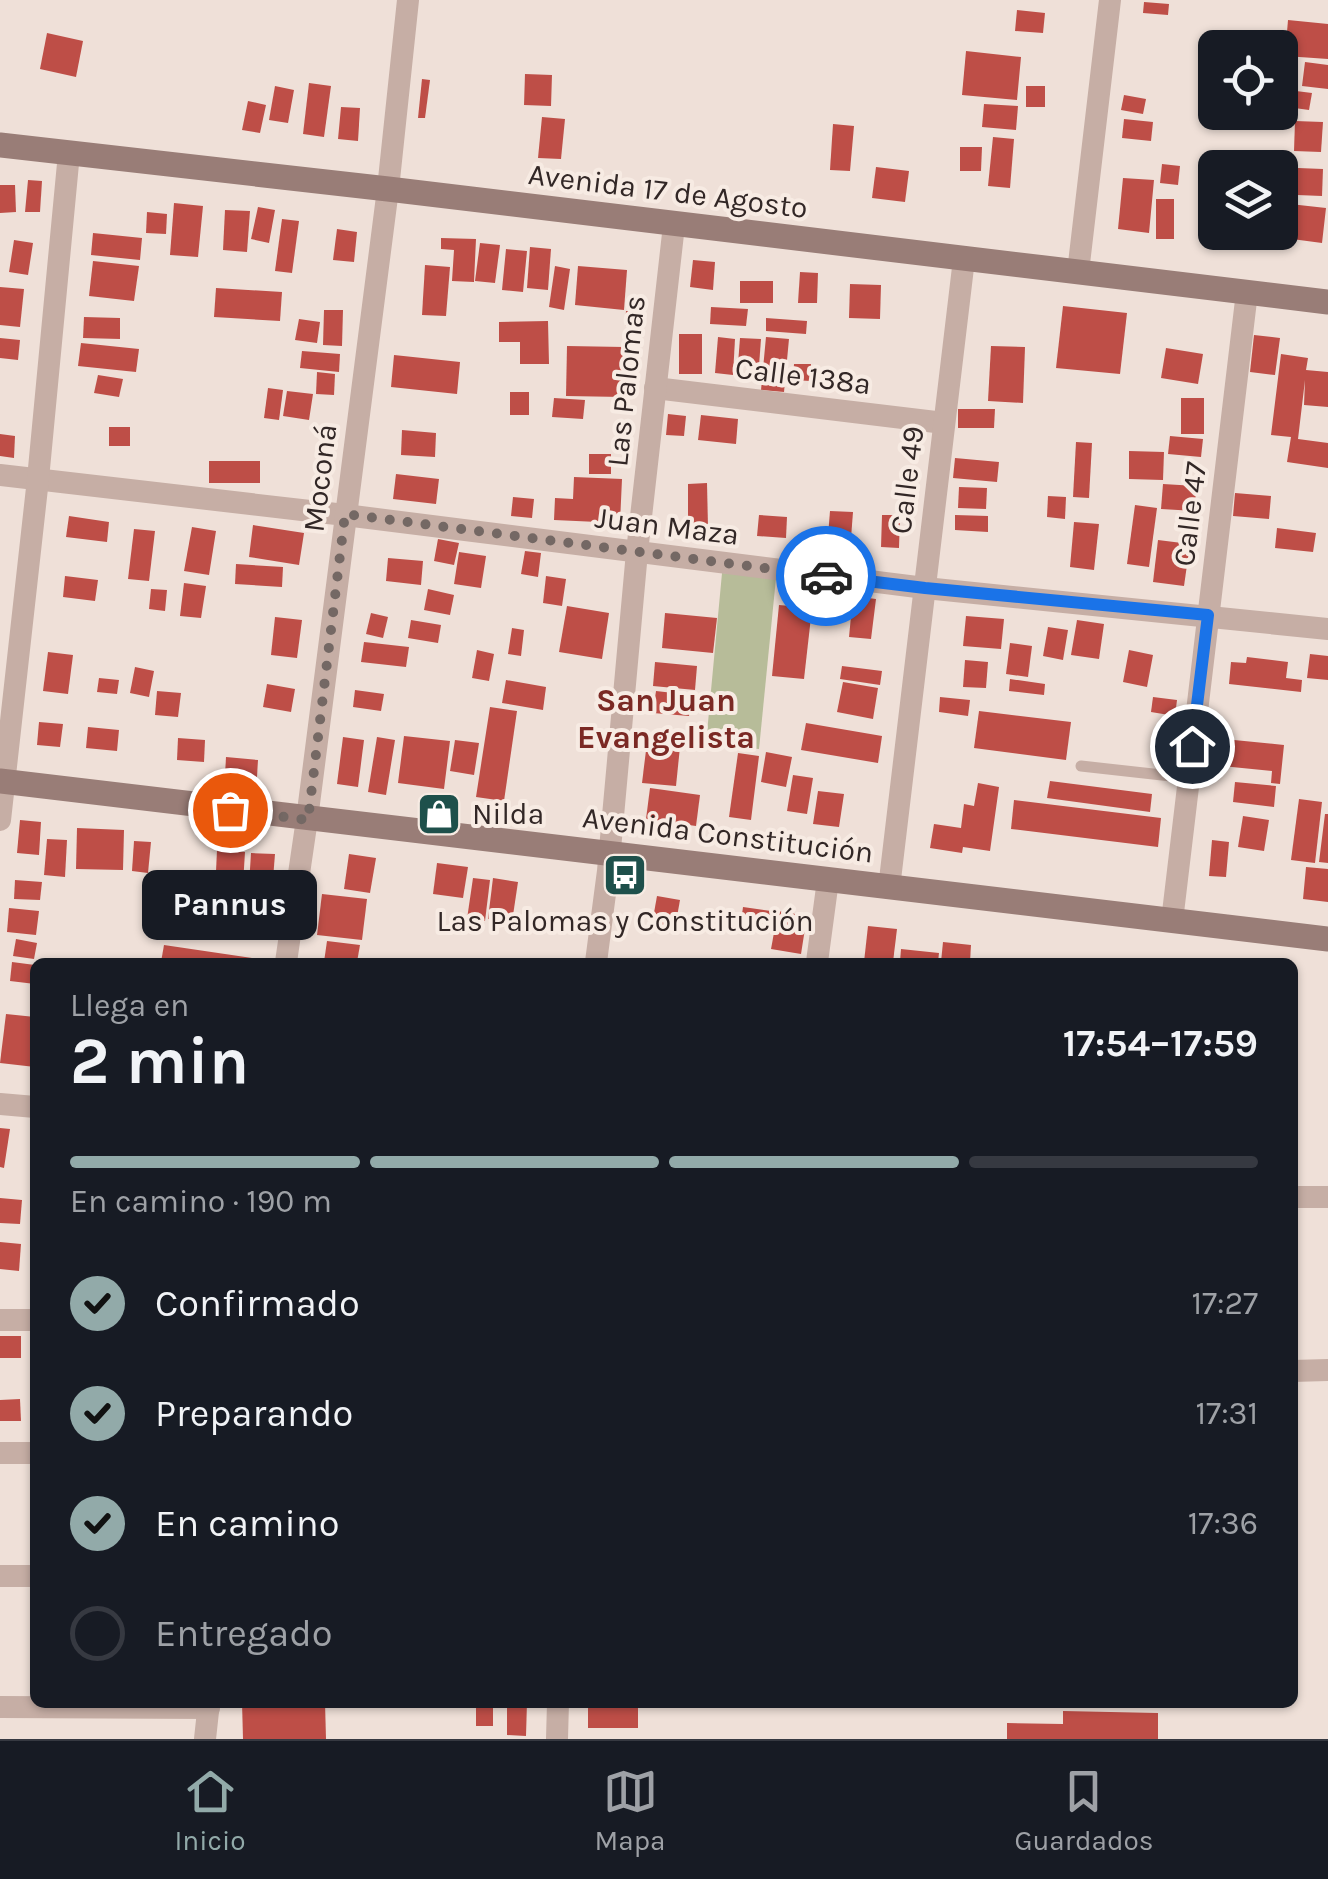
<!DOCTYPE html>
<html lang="es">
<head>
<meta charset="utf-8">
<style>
  :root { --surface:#171b24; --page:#20242c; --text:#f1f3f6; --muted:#9ea1a6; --line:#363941; --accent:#92aaa9 }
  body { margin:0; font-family:Karla,sans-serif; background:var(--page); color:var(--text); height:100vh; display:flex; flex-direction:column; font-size:38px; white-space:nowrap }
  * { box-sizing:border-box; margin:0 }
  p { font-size:32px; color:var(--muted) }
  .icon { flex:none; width:55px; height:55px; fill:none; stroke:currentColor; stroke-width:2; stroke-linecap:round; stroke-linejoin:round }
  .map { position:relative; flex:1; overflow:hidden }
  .sheet { position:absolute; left:30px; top:958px; width:1268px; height:750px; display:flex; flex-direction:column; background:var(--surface); border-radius:15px; box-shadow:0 2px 8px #0004 }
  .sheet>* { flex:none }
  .fabs { position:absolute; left:1198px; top:30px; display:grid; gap:20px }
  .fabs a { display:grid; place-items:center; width:100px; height:100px; border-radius:15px; background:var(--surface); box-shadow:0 2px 8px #0004; font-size:50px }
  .pin { position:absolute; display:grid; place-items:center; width:85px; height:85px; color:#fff; margin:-42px; border:5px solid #fff; border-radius:50%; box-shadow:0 2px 10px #0007 }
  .courier { position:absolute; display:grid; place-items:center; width:100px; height:100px; margin:-50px; border:8px solid #1a73e8; border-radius:50%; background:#fff; color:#222; box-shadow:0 2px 12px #0007 }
  .bubble { position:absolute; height:70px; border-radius:15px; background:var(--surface); box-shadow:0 2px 8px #0004; font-size:32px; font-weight:700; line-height:70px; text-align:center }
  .overview em { font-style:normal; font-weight:700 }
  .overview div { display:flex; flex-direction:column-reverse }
  .overview { display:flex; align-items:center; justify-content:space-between; height:170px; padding:0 40px }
  h1 { font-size:65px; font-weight:700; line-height:75px }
  .bar { display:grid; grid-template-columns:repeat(4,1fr); gap:15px 10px; align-content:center; height:120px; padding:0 40px }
  .bar i { height:12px; border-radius:8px; background:var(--line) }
  .bar .selected { background:var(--accent) }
  .bar p { grid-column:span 4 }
  ol { padding:0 40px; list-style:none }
  li { display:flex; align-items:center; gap:30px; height:110px }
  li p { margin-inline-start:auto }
  li .icon { padding:10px; border-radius:50%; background:var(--accent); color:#111; stroke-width:4 }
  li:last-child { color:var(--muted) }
  li i { width:55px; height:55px; border:5px solid var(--line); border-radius:50% }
  .tab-bar { display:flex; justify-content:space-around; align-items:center; height:140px; border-top:2px solid var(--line); background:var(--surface); font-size:28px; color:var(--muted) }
  .tab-bar a { display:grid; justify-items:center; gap:5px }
  .tab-bar .selected { color:var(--accent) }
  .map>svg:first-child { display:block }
</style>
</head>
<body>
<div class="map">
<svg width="1328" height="1739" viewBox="0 0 1328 1739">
  <rect width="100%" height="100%" fill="#efe0d8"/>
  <path fill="#b7bc99" d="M722,573L776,578L759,749L706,744Z"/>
  <g fill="#be4e47">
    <path d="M1144,2L1169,4L1168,15L1143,13Z"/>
    <path d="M1017,10L1045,13L1043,33L1015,31Z"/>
    <path d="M1288,20L1328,24V59L1285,56Z"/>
    <path d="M47,33L83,41L76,77L40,69Z"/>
    <path d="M966,51L1021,57L1017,100L962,95Z"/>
    <path d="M1305,62L1328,65V89L1302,86Z"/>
    <path d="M525,74L552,75L551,106L524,105Z"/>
    <path d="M422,79L430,80L425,118H418Z"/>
    <path d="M309,83L331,86L324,137L303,134Z"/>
    <path d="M275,86L294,90L288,123L269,120Z"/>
    <rect x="1026" y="86" width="19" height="21"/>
    <path d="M1280,89L1312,93L1309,110L1280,106Z"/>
    <path d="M1124,95L1146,99L1143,114L1121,110Z"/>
    <path d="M248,101L266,105L260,133L242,130Z"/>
    <path d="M984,104L1018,106L1016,130L982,127Z"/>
    <path d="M341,107L360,108L358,141L338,139Z"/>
    <path d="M542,117L565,119L561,159L538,158Z"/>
    <path d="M1124,119L1153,122L1151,141L1122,138Z"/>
    <path d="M1295,121L1323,122L1321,152L1294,151Z"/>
    <path d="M833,124L854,126L850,171L830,170Z"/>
    <path d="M993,137L1014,139L1010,188L988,186Z"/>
    <path d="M960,147H982L981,171H960Z"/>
    <path d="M1162,164L1180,166L1178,185L1160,183Z"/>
    <path d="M876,167L909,171L905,202L872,198Z"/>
    <path d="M1298,168L1323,169L1322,196L1297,195Z"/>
    <path d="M1123,178L1154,180L1149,233L1118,229Z"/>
    <path d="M28,180L42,181L40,212H25Z"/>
    <path d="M0,185H15L16,212L0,213Z"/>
    <path d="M1203,187L1215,188V231L1200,230Z"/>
    <rect x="1156" y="199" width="18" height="40"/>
    <path d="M174,203L203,206L198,257L170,255Z"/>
    <path d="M1281,203L1326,208L1322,243L1277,237L1278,232H1280Z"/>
    <path d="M258,207L275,210L269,243L251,239Z"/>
    <path d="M225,210L250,211L247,252L223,250Z"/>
    <path d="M147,212L167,214L166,234L146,233Z"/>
    <path d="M282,219L299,221L292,273L275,271Z"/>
    <path d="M337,229L357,232L354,262L333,260Z"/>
    <path d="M93,233L142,238L140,260L91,255Z"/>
    <path d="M441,238L476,239L474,282L452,281L454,250L441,249Z"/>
    <path d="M14,240L33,243L28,275L9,272Z"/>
    <path d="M480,243L500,245L495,283L475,281Z"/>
    <path d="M530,247L551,249L548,290L527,288Z"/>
    <path d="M506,249L527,251L523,292L502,290Z"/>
    <path d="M693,260L715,262L713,290L690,287Z"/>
    <path d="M93,261L139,266L134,301L89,296Z"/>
    <path d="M425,265L450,267L446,316L422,315Z"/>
    <path d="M555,266L570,269L564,310L549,307Z"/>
    <path d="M578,266L627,270L624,310L575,305Z"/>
    <path d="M800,272L818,273L817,303H798Z"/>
    <rect x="740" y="281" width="33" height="22"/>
    <path d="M850,284L881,285L880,319L849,318Z"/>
    <path d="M0,287L24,289L20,327L0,325Z"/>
    <path d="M216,288L282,292L280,321L214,317Z"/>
    <path d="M1063,306L1127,313L1120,374L1056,368Z"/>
    <path d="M711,307L748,309L746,326L710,324Z"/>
    <path d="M324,310H343L342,346L323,345Z"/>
    <path d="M626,311L643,312L642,327L625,326Z"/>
    <path d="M84,317L120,318V339L83,338Z"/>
    <path d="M766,318L807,321L806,334L766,331Z"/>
    <path d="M299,319L320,322L317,343L295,340Z"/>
    <path d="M548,321L549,364H520V342H499V322Z"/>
    <rect x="679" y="334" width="23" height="40"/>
    <path d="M1254,335L1280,338L1275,375L1250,372Z"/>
    <path d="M718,337L735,339L733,375L715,373Z"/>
    <path d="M766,337L789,339L784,392L761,390Z"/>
    <path d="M0,338L20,340L18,360L0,358Z"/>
    <path d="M740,338L761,339L759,366L738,364Z"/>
    <path d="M81,343L139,349L136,372L78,366Z"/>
    <path d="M567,346L624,347L623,397L566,396Z"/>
    <path d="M991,346L1025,347L1023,403L988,401Z"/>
    <path d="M1166,348L1203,354L1198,384L1161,378Z"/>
    <path d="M302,351L340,354L339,372L300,368Z"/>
    <path d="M1281,354L1308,358L1306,370L1328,372V407L1304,405L1305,380L1298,439L1328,443V468L1287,462L1291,437L1271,435Z"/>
    <path d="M394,355L460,362L457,394L391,387Z"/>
    <path d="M794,364H811L810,381L793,380Z"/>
    <path d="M317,372L335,374L334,395L316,394Z"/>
    <path d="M98,375L123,379L119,397L94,393Z"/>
    <path d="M268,388L283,390L279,420L264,418Z"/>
    <path d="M287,391L313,394L309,420L283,416Z"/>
    <rect x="510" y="392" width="19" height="23"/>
    <path d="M554,398L585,400L583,419L552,417Z"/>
    <rect x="1181" y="398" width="23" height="36"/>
    <path d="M958,409H995L994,428H958Z"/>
    <path d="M668,414L686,416L684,436L666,435Z"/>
    <path d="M701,415L738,419L736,444L698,440Z"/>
    <rect x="109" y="427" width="21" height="19"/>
    <path d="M402,430L436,433L435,457L401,455Z"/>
    <path d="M0,434L15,436L14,458L0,456Z"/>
    <path d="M1170,436L1203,439L1201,457L1168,454Z"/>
    <path d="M1076,442L1092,443L1089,498L1073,497Z"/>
    <path d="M1129,451L1164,452L1163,480L1129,479Z"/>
    <rect x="589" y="454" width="22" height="20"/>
    <path d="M955,458L999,462L997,482L953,478Z"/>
    <rect x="209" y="461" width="51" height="22"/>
    <path d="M396,474L439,479L436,504L393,499Z"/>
    <path d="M574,477L622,479L620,523L554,520L555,498L573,499Z"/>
    <path d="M707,483L708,527H688V484Z"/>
    <path d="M1163,484L1196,486L1195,511L1161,509Z"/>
    <path d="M959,487L987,488L986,509L958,508Z"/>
    <path d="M1235,493L1271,496L1269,519L1233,516Z"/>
    <path d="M1048,496L1066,497L1065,519L1047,517Z"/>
    <path d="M513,497L534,499L532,518L511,516Z"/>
    <path d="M1135,505L1157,508L1149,567L1127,564Z"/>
    <path d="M830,511L853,512L851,538L828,536Z"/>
    <path d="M759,515L787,517L786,538L757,536Z"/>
    <path d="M882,515H900L899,548L881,547Z"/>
    <path d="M955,515L988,516V532L955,530Z"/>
    <path d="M69,516L109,522L107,542L66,537Z"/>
    <path d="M1074,522L1099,524L1094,570L1070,567Z"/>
    <path d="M253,525L304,533L299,565L249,557Z"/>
    <path d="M192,527L216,531L209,575L184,571Z"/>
    <path d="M1277,528L1316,533L1313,552L1275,548Z"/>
    <path d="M134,529L155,531L149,581L128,579Z"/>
    <path d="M438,539L459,543L454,565L434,561Z"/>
    <path d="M1158,540L1190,544L1184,586L1153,582Z"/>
    <path d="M525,551L541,553L538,577L521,574Z"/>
    <path d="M459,552L486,556L481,588L454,584Z"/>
    <path d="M388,558L423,561L421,585L386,581Z"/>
    <path d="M236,564L283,567L282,587L235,584Z"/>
    <path d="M65,576L98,580L95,601L63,597Z"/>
    <path d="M546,576L566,579L562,606L543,603Z"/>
    <path d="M184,583L206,586L201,618L180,616Z"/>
    <path d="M151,589L167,590L165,611L149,609Z"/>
    <path d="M428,589L454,595L450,615L424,610Z"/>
    <path d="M853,596L876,599L871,639L849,637Z"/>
    <path d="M779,605L812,608L804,679L772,676Z"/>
    <path d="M567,606L609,613L602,659L559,652Z"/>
    <path d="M371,613L388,617L383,638L366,634Z"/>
    <path d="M665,613L717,618L713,653L662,648Z"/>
    <path d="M966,616L1004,619L1001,649L963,646Z"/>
    <path d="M275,617L302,620L297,658L271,655Z"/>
    <path d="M411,620L441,625L438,643L408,638Z"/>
    <path d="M1077,620L1104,624L1099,659L1071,655Z"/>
    <path d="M1048,627L1068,630L1063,660L1043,656Z"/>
    <path d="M512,628L524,630L521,656L508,654Z"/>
    <path d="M364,642L409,647L406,667L361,662Z"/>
    <path d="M1010,643L1032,646L1028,677L1006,674Z"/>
    <path d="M477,650L494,654L489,681L472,678Z"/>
    <path d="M1129,650L1153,655L1147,687L1123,682Z"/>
    <path d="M48,652L73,655L68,694L43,691Z"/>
    <path d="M1310,654L1328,656V680L1307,678Z"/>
    <path d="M1247,657L1288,662L1286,678L1302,680L1301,692L1229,684L1231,662L1246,663Z"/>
    <path d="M965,660L988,662L986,688L963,687Z"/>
    <path d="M655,662L697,666L695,690L653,686Z"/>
    <path d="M842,666L882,671L880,685L840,679Z"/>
    <path d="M135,667L154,671L149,697L130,693Z"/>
    <path d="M99,678L119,680L117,694L97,692Z"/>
    <path d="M1010,679L1045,684L1044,695L1009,691Z"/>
    <path d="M506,680L546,687L543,710L502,703Z"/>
    <path d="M843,682L878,688L873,719L837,712Z"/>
    <path d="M267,684L295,689L291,712L263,707Z"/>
    <path d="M355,690L384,694L381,711L353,707Z"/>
    <path d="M157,691L181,693L178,717L155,715Z"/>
    <path d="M656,691L691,695L689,716L653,713Z"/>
    <path d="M940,697L970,700L968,716L939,712Z"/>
    <path d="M1153,697L1177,700L1175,716L1151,712Z"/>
    <path d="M490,707L517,711L504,801L476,797Z"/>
    <path d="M979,711L1071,722L1066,760L974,748Z"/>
    <path d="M39,722L63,724L60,747L37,745Z"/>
    <path d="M806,723L882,736L878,763L801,750Z"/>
    <path d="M88,727L119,730L117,751L86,748Z"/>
    <path d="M648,734L681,737L676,786L642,783Z"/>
    <path d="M404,736L450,741L444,789L398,783Z"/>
    <path d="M343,737L364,740L358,787L337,784Z"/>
    <path d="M377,737L395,740L386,795L368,792Z"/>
    <path d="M178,738L205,740L204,762L177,760Z"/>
    <path d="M1224,739L1284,745L1280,784L1271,783L1272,771L1222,766Z"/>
    <path d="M455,740L479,743L474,775L450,771Z"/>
    <path d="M766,752L792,757L786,787L761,782Z"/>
    <path d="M738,753L759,756L751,820L729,817Z"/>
    <path d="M226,757L258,760L257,777L225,775Z"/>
    <path d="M793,775L813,778L807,814L787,811Z"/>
    <path d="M1050,781L1152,794L1150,812L1047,798Z"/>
    <path d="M1235,782L1276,786L1274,807L1233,802Z"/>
    <path d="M978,783L999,787L990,851L963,847L962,853L930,848L934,824L961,828L964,804L974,806Z"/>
    <path d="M650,788L700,795L696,826L646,819Z"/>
    <path d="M818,791L844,794L839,827L813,824Z"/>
    <path d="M1299,799L1322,802L1315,863L1291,860Z"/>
    <path d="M1014,800L1161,818L1158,847L1011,829Z"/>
    <path d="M1325,814H1328V863L1319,862Z"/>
    <path d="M1243,816L1269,820L1264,851L1238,847Z"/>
    <path d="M20,820L41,822L39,855L17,853Z"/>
    <path d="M77,828L124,830L123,870L76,869Z"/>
    <path d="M47,839L67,840L65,877L44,875Z"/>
    <path d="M1212,840L1229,842L1226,877L1209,876Z"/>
    <path d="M134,841L151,842L148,873L132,871Z"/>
    <path d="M217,850L245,852L241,916L214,914Z"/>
    <path d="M251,853L275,854L271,904L248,902Z"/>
    <path d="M349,854L376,858L370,893L344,889Z"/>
    <path d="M437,863L468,867L463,898L433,894Z"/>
    <path d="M1306,867L1328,869V902L1303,899Z"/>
    <path d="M473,878L490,880L485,921L467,919Z"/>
    <path d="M493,878L518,882L512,922L488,919Z"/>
    <path d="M15,880L42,882L40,900L14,899Z"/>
    <path d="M322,894L367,899L362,940L317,935Z"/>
    <path d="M657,896L680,900L675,928L652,924Z"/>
    <rect x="154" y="900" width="31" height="19"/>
    <path d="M743,907L771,911L769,926L741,922Z"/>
    <path d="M9,908L39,911L36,935L7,932Z"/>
    <path d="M778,911L807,916L801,954L771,949Z"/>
    <path d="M868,926L897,929L893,962H864Z"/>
    <path d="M16,939L37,943L34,959L13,956Z"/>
    <path d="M327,941L360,945L357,962H324Z"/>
    <path d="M943,942L971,945L970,962H941Z"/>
    <path d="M164,945L252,958V962H161Z"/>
    <path d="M901,949L939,953L938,962H900Z"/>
    <path d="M12,962L35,965V984L10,981Z"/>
    <path d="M6,1014L35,1017V1067L0,1063Z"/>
    <path d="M0,1128L10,1129L4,1168L0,1167Z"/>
    <path d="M0,1198L22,1200L20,1224L0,1223Z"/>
    <path d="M0,1242L21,1244L19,1271L0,1269Z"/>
    <rect x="0" y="1336" width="21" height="22"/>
    <path d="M20,1399L21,1421H0V1400Z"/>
    <path d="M242,1702H325L326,1739H243Z"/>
    <rect x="476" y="1702" width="17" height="24"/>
    <path d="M507,1702H527L526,1736L507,1735Z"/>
    <rect x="588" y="1707" width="50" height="21"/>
    <path d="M1063,1711L1158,1713V1739H1007V1723L1063,1724Z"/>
  </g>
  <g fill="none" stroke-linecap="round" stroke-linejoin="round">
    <path stroke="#c6aea5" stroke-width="11" d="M1081,766L1189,778"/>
    <g stroke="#c6aea5" stroke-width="22">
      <path d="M1078,272L1110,0"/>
      <path d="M655,388L944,423"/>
      <path d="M0,475L345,515L925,588L1328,629"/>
      <path d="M0,820L38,479L69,153"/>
      <path d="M889,888L964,259"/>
      <path d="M1172,921L1247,292"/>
      <path d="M286,962L307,819L388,189L408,0"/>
      <path d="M596,962L608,871L637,552L674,225"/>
      <path d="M817,962L828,880"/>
      <path d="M0,1104L35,1107"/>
      <path d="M1292,1197H1328"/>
      <path d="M0,1320H35"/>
      <path d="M1292,1371L1328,1370"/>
      <path d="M0,1453H35"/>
      <path d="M0,1576H35"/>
      <path d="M0,1707L209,1708"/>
      <path d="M205,1739L209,1702"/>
      <path d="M557,1739L558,1702"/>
    </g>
    <g stroke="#997d77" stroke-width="25">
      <path d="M0,145L388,189L1328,302"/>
      <path d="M0,781L1328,939"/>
    </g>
  </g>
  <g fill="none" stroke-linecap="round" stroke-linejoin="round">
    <path stroke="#746864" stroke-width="10" stroke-dasharray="0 18" d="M230,810L308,820L345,514L826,576"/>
    <path stroke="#1a73e8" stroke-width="12" d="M826,576L925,588L1208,615L1192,746"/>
  </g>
  <defs>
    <g id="shop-square" transform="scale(2.25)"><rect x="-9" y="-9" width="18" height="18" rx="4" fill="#1e504b" stroke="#f7ebe3"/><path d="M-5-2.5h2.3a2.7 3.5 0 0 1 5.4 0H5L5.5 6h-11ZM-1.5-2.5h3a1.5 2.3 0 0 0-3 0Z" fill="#fff"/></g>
    <g id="bus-square" transform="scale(2.25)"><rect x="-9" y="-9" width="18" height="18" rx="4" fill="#1e504b" stroke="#f7ebe3"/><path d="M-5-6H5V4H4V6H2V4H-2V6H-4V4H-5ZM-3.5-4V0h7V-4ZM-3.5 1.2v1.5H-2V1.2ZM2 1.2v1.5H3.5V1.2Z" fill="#fff"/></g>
  </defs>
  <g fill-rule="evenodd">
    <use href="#shop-square" x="439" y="814"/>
    <use href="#bus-square" x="625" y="875"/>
  </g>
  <g text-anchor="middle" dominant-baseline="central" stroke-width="8" stroke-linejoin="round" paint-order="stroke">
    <g font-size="30" fill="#322726" stroke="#f7ebe3">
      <text transform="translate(668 191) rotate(7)">Avenida 17 de Agosto</text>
      <text transform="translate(803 376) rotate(7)">Calle 138a</text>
      <text transform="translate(626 381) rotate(-84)">Las Palomas</text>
      <text transform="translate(320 478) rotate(-83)">Moconá</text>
      <text transform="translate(907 480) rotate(-83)">Calle 49</text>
      <text transform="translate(1190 514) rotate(-83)">Calle 47</text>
      <text transform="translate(667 526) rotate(7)">Juan Maza</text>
      <text transform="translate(728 835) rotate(7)">Avenida Constitución</text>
    </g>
    <g font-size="30" fill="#322726" stroke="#f7ebe3" text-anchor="start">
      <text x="472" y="814">Nilda</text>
      <text x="625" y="921" text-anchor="middle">Las Palomas y Constitución</text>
    </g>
    <g font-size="32" font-weight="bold" fill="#7b2924" stroke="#f7ebe3">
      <text x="666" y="700">San Juan<tspan x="666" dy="37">Evangelista</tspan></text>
    </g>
  </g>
</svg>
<div class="fabs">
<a><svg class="icon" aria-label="locate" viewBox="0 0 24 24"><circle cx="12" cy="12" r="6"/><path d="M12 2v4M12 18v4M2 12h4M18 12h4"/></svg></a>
<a><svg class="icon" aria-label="layers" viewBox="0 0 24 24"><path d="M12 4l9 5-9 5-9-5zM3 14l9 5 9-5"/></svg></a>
</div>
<div class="pin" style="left:230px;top:810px;background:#ea580c"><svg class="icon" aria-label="bag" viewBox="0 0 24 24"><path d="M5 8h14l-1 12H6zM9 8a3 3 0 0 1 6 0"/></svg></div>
<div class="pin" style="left:1192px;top:746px;background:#1f2937"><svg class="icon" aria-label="home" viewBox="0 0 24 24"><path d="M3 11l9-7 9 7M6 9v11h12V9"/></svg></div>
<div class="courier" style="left:826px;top:576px"><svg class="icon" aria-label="car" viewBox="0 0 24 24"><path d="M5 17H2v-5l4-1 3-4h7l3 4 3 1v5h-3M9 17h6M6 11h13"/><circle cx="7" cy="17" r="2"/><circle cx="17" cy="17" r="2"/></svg></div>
<div class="bubble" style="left:142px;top:870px;width:175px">Pannus</div>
<section class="sheet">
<div class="overview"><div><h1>2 min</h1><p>Llega en</p></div><em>17:54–17:59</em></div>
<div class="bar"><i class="selected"></i><i class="selected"></i><i class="selected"></i><i></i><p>En camino · 190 m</p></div>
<ol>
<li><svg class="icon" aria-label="check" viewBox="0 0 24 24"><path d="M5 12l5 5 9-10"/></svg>Confirmado<p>17:27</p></li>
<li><svg class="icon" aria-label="check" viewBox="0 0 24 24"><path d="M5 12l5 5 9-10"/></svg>Preparando<p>17:31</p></li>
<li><svg class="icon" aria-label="check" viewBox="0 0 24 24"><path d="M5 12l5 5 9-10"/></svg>En camino<p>17:36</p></li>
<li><i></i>Entregado</li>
</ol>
</section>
</div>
<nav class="tab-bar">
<a class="selected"><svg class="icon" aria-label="home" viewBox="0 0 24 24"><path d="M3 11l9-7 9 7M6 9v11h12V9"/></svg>Inicio</a>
<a><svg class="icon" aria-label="map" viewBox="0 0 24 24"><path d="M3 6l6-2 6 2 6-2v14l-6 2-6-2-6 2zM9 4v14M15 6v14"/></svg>Mapa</a>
<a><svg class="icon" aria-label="saved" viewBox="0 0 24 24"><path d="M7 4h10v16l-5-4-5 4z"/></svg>Guardados</a>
</nav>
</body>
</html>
